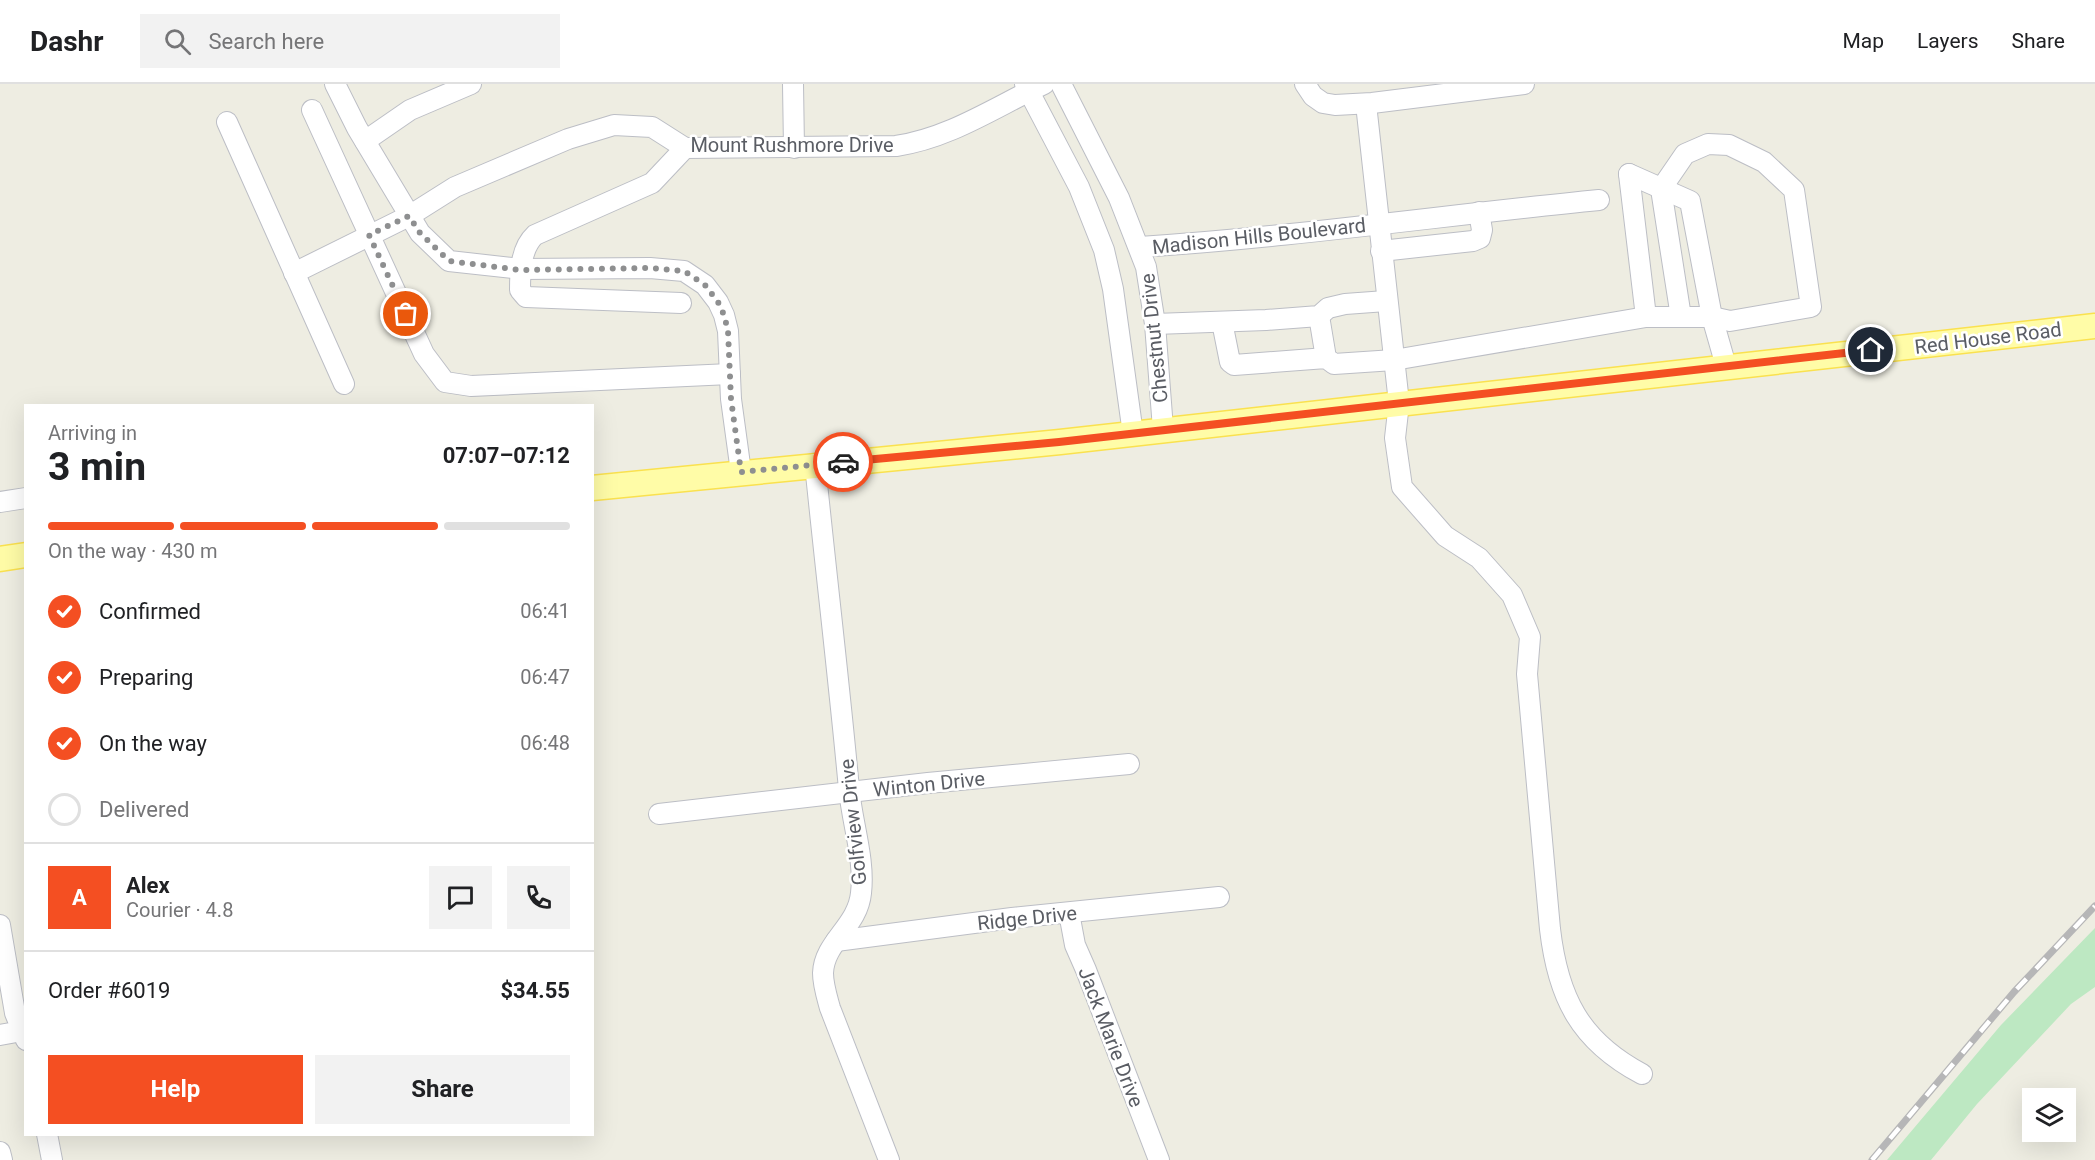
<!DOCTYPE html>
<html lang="en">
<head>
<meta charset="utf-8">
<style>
  :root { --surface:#fff; --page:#f2f2f2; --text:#202124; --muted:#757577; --line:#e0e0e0; --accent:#f44f22 }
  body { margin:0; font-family:Roboto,sans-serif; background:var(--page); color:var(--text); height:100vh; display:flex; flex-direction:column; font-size:22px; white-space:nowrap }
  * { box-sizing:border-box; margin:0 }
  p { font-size:20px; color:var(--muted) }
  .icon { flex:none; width:33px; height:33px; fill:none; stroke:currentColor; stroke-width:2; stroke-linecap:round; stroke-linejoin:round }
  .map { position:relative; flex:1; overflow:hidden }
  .details { position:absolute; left:24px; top:320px; width:570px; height:732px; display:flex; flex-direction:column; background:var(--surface); border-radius:0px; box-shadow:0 6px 24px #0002 }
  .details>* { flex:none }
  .controls { position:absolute; left:2022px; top:1004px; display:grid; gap:12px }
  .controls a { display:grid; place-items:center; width:54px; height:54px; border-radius:0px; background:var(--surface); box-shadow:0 6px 24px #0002; font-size:30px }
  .pin { position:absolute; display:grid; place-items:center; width:51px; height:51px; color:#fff; margin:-26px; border:3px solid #fff; border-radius:50%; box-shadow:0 2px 6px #0007 }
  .courier { position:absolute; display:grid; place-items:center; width:60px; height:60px; margin:-30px; border:4px solid #f44f22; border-radius:50%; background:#fff; color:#222; box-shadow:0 2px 8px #0007 }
  .headline em { font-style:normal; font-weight:700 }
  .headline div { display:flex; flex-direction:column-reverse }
  .headline { display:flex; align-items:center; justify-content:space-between; height:102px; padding:0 24px }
  h1 { font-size:39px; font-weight:700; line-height:45px }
  .bar { display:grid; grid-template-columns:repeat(4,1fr); gap:9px 6px; align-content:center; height:72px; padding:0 24px }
  .bar i { height:8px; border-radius:4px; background:var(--line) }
  .bar .selected { background:var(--accent) }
  .bar p { grid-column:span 4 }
  .line { display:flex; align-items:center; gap:15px; padding:0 24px; border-top:2px solid var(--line) }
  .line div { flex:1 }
  .round { display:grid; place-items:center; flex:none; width:63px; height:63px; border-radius:0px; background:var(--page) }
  ol { padding:0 24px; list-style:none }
  li { display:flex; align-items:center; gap:18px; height:66px }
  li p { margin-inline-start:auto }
  li .icon { padding:6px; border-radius:50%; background:var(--accent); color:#fff; stroke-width:4 }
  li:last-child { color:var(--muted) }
  li i { width:33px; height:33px; border:3px solid var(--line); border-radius:50% }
  .button { display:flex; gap:12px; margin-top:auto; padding:12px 24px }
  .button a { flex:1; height:69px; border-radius:0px; background:var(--accent); color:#fff; font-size:24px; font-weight:700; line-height:69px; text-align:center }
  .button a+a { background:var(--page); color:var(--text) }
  header { display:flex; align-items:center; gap:36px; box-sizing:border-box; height:84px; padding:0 30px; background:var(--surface); border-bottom:2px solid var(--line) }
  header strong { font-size:28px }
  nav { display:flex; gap:33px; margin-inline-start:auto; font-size:21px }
  .search { width:420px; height:54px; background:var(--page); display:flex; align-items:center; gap:15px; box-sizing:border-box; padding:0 21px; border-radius:0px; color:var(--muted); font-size:22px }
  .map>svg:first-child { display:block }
</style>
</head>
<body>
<header>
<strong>Dashr</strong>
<div class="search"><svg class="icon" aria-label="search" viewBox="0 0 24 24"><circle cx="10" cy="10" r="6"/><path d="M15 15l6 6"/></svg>Search here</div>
<nav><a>Map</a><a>Layers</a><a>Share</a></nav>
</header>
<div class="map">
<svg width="2095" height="1076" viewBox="0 0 2095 1076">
  <rect width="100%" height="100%" fill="#eeede2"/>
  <path fill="#bde8c2" d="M2095,844V903L2071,920L1977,1020L1931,1076H1887L2001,941Z"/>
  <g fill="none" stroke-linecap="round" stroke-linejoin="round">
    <g stroke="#bcbec5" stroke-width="22">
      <g id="minor">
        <path d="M335,0L357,44L420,149L449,177L521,185L650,184L684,187L705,201L718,218L724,231L728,247L731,315L741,388"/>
        <path d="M793,0L794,64"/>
        <path d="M1025,0L1079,103L1104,166L1113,205L1133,350"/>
        <path d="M1061,0L1119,114L1146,183L1155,240L1163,345"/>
        <path d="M1305,0L1313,12L1323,19L1335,21L1372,19L1524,0"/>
        <path d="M1366,20L1399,319L1395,354L1402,403L1445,452L1479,474L1512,511L1530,553L1527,590L1550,845C1558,914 1580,957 1642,990"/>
        <path d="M312,26L424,270L445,298L471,302L730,290"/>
        <path d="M227,38L344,300"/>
        <path d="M365,57L410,26L471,0"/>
        <path d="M1629,90L1690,117L1712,233L1726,282"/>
        <path d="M1629,90L1646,233"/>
        <path d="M1140,163C1294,153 1446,131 1599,116"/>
        <path d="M1381,167L1473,157L1480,154L1482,146L1479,128"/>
        <path d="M294,189L409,132L455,103L568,55L614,41L652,43L685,64L896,62C950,54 995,23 1044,0"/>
        <path d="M681,219L526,213L520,206C520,187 521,164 535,151L652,99L685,64"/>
        <path d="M1319,232L1326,274"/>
        <path d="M1222,238L1230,278L1234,281L1326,274L1334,280L1394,276L1646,233H1712L1730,237L1811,223L1794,106L1764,78L1729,61L1708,60L1685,70L1661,105L1681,233"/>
        <path d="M1155,240L1266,236L1319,232L1328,224L1345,220L1386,217"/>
        <path d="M815,380C826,489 839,597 849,705C852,739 865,775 861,809C858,842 824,858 823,889C823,901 827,913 830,924L889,1076"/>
        <path d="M0,418L26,414"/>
        <path d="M659,730L928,699L1129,680"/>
        <path d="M1069,829L1075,861L1086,886L1159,1076"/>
        <path d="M0,841L15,929L26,956"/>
        <path d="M836,857L1012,834L1219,813"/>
        <path d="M0,951L22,947"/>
        <path d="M47,1050L52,1076"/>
        <path d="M0,1068L2,1076"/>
      </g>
    </g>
    <g stroke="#fae14f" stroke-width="27">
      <g id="major">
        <path d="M592,404L1060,358L2095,242"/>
        <path d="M0,475L26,471"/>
      </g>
    </g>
    <use href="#minor" stroke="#fff" stroke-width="20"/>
    <use href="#major" stroke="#fffca7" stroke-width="24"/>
    <g stroke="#b6b6b7" stroke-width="7">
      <path id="rail" d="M1872,1076L2014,908L2095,822"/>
    </g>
    <use href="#rail" stroke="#fff" stroke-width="4.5" stroke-dasharray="14" stroke-linecap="butt"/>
  </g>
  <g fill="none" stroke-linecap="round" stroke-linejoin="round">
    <path stroke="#8e8f90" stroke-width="6" stroke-dasharray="0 10.8" d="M406,230L369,151L409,132L420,149L449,177L520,186L650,184L684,187L705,201L718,218L724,231L728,247L731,315L741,388L843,378"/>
    <path stroke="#f44f22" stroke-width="8" d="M843,378L1059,358L1871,266"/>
  </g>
  <g text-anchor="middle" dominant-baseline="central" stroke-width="5" stroke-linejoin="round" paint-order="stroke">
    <g font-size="20" fill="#5a5d64" stroke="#fff">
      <text x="792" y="61">Mount Rushmore Drive</text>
      <text transform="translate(1259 152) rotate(-6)">Madison Hills Boulevard</text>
      <text transform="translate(1154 254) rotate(-96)">Chestnut Drive</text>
      <text transform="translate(1988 254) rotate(-7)">Red House Road</text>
      <text transform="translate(929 700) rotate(-6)">Winton Drive</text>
      <text transform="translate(853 738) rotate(-96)">Golfview Drive</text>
      <text transform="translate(1027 834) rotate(-6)">Ridge Drive</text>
      <text transform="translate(1111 953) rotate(69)">Jack Marie Drive</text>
    </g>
  </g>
</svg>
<div class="controls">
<a><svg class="icon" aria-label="layers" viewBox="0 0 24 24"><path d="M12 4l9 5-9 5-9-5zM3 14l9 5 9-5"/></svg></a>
</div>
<div class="pin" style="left:406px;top:230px;background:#ea580c"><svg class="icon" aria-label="bag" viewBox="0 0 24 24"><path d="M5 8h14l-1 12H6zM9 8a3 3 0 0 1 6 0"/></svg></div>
<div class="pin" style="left:1871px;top:266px;background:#1f2937"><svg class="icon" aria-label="home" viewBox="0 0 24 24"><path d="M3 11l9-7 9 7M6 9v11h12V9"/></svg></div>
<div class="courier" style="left:843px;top:378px"><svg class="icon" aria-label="car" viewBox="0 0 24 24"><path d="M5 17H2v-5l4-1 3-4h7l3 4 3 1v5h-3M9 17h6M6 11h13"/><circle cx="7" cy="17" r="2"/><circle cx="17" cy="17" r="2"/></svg></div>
<section class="details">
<div class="headline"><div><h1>3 min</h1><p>Arriving in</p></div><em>07:07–07:12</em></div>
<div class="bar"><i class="selected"></i><i class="selected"></i><i class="selected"></i><i></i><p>On the way · 430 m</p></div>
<ol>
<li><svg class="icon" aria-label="check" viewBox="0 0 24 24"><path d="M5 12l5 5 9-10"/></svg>Confirmed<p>06:41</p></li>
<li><svg class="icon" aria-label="check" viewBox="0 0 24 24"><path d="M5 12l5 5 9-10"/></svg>Preparing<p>06:47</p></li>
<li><svg class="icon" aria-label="check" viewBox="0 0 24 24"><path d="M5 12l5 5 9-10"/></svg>On the way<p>06:48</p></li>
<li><i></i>Delivered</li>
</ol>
<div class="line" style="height:108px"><b class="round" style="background:var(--accent);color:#fff">A</b><div><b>Alex</b><p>Courier · 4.8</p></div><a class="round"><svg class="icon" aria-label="chat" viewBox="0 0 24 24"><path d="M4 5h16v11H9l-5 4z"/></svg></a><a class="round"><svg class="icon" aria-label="phone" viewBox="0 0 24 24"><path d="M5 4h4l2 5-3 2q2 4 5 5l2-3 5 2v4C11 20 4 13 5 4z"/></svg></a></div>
<div class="line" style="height:78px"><div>Order #6019</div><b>$34.55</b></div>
<div class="button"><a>Help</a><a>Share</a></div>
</section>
</div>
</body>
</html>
